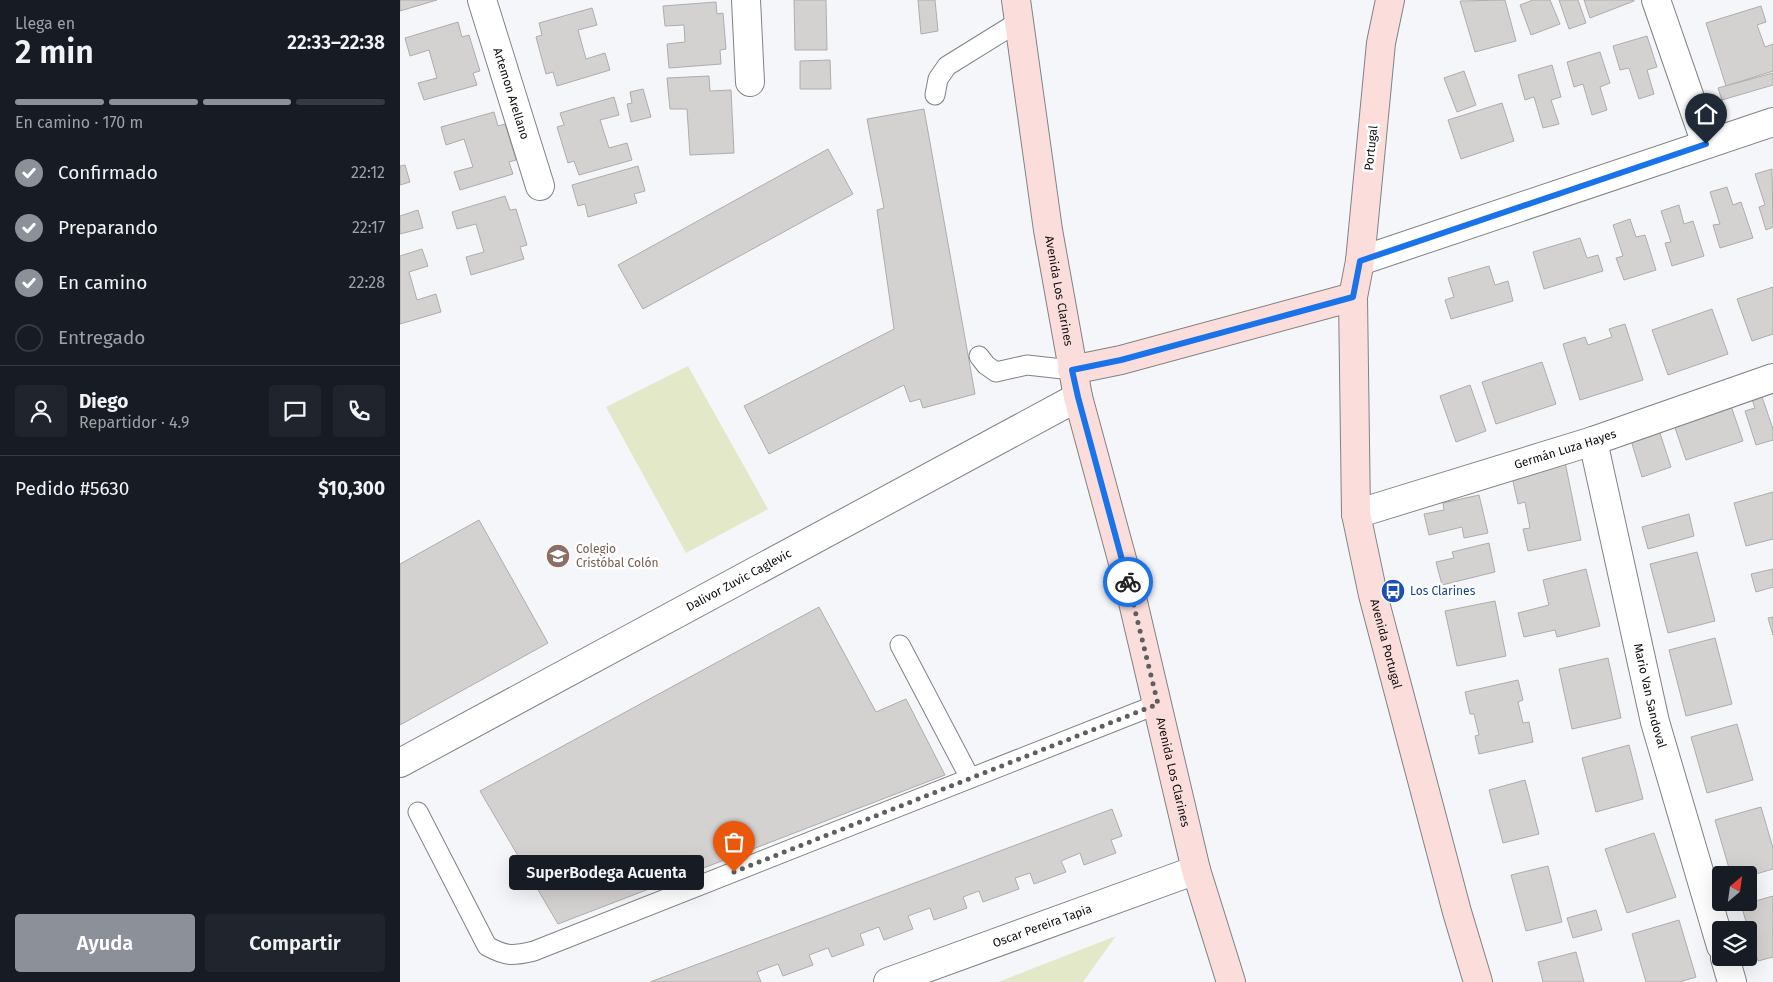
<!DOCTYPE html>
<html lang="es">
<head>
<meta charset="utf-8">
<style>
  :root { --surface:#171b24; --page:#20242c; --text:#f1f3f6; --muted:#9ea1a6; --line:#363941; --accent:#8c9099 }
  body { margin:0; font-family:"Fira Sans",sans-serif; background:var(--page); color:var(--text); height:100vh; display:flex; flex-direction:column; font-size:19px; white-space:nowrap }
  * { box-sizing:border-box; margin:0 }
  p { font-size:16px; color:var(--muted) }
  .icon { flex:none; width:28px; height:28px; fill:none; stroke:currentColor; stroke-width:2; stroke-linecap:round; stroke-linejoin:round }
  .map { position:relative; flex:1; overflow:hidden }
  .drawer { display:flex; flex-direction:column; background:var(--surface); width:400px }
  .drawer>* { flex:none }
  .needle { width:32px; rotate:29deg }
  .buttons { position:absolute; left:1312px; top:866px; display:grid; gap:10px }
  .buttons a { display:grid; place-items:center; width:45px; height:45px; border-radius:5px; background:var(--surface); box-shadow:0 5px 20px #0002; font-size:25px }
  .pin { position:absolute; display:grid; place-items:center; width:42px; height:42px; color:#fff; margin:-51px -21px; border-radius:50% 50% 50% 0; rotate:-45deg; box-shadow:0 0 5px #0007 }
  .pin .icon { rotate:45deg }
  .courier { position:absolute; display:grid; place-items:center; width:50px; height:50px; margin:-25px; border:4px solid #1a73e8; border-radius:50%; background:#fff; color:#222; box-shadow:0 1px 6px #0007 }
  .bubble { position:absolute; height:35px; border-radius:5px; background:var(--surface); box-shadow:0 5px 20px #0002; font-size:16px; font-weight:600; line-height:35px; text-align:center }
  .summary em { font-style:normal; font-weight:600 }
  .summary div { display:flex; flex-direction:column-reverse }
  .summary { display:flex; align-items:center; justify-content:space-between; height:85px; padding:0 15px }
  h1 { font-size:32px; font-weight:600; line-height:38px }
  .bar { display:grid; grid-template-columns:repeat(4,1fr); gap:8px 5px; align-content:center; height:60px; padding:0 15px }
  .bar i { height:6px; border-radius:4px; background:var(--line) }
  .bar .selected { background:var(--accent) }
  .bar p { grid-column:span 4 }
  .line { display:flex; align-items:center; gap:12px; padding:0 15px; border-top:1px solid var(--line) }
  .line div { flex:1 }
  .round { display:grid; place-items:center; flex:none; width:52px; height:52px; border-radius:5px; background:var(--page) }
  ol { padding:0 15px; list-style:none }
  li { display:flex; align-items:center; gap:15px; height:55px }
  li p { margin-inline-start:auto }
  li .icon { padding:5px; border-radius:50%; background:var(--accent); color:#fff; stroke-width:4 }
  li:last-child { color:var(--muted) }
  li i { width:28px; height:28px; border:2px solid var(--line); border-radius:50% }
  .primary-button { display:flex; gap:10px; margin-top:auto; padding:10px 15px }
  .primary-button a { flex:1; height:58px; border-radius:5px; background:var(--accent); color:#fff; font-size:20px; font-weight:600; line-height:58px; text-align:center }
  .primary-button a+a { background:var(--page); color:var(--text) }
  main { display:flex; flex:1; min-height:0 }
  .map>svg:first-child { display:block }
</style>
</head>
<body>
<main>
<section class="drawer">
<div class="summary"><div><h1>2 min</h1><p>Llega en</p></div><em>22:33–22:38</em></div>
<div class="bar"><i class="selected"></i><i class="selected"></i><i class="selected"></i><i></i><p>En camino · 170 m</p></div>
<ol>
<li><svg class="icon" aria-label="check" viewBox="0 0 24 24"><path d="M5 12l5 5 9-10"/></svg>Confirmado<p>22:12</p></li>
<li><svg class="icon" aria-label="check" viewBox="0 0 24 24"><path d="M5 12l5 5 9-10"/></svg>Preparando<p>22:17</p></li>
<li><svg class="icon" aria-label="check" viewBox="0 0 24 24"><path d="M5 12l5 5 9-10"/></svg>En camino<p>22:28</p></li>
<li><i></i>Entregado</li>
</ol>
<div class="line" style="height:90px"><a class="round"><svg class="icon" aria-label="person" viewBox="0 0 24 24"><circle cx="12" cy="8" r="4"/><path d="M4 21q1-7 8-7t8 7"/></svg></a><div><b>Diego</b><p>Repartidor · 4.9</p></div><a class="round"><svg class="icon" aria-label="chat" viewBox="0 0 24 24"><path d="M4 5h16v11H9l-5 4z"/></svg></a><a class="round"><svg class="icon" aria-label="phone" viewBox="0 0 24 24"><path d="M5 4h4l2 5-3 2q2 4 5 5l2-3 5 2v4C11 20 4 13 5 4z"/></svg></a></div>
<div class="line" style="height:65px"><div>Pedido #5630</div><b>$10,300</b></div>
<div class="primary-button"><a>Ayuda</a><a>Compartir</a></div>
</section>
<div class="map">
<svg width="1373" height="982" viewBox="0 0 1373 982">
  <rect width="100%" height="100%" fill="#f5f6f9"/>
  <g fill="#e3e8c9">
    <path d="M288,366L368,509L286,553L206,407Z"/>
    <path d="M716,936L683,982H598Z"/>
  </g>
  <g fill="#d4d2d0" stroke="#afadac">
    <path d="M0,0H37L0,11Z"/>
    <path d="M394,0H426L427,50H395Z"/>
    <path d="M518,0H535L538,31L521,34Z"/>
    <path d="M1105,0L1116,41L1075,52L1060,1Z"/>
    <path d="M1133,0H1150L1160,24L1131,35L1120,5Z"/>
    <path d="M1159,0H1178L1186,23L1169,29Z"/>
    <path d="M1184,0H1234V1L1190,18Z"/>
    <path d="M316,2L317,14L323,13L326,49L320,50L321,64L269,68L267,44L285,42L284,25L265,26L263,6Z"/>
    <path d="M1361,6L1366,22L1357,25L1365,47L1373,44V71L1326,86L1306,23Z"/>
    <path d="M192,8L197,25L178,30L186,59L205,53L210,70L157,86L153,72L146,74L136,37L142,35L139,23Z"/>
    <path d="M58,22L62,37L69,35L80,71L73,73L77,85L24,100L18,83L37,78L29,50L10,56L5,38Z"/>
    <path d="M1247,36L1257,67L1247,70L1254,94L1239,99L1229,68L1220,70L1213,46Z"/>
    <path d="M1200,52L1210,83L1200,87L1207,110L1192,115L1183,84L1174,87L1167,62Z"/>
    <path d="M430,60L431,89H400V61Z"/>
    <path d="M1152,65L1161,97L1151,100L1159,124L1143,128L1134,97L1125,100L1118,75Z"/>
    <path d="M1064,71L1076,105L1057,112L1044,78Z"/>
    <path d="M1373,73V85L1322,100L1318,88Z"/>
    <path d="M309,76L310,91L331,90L334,153L290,155L287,109H270L267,78Z"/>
    <path d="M243,89L251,117L231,122L227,104L232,103L230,92Z"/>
    <path d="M214,97L219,115L200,120L209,148L227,143L232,160L179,175L174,161L168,163L157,127L164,125L160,113Z"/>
    <path d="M1102,103L1114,141L1061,159L1048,120Z"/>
    <path d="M524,109L575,394L523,408L520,399L510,402L504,385L369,454L344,406L494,329L477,210L484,208L467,119Z"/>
    <path d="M94,112L98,126L105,124L116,160L109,162L113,174L60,190L54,172L73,167L64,139L46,145L41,127Z"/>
    <path d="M428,149L453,194L243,309L218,265Z"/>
    <path d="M5,165L10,182L0,185V166Z"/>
    <path d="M238,166L245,191L234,194L237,203L188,217L185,204L178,206L172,185Z"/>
    <path d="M1372,169L1373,227L1366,230L1359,207L1365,205L1355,174Z"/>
    <path d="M1327,187L1333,205L1341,202L1353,238L1320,248L1313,225L1320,224L1310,192Z"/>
    <path d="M105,196L110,210L116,209L127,245L120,247L124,259L71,275L66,257L84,252L76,224L57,229L52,212Z"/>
    <path d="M1279,205L1284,224L1293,221L1304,256L1272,266L1265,243L1271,242L1261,211Z"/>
    <path d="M18,210L23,228L0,234V216Z"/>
    <path d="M1230,219L1236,237L1245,235L1256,270L1224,280L1216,258L1223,256L1213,225Z"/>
    <path d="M1180,238L1187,258L1198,255L1203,271L1144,289L1133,252Z"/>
    <path d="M22,249L28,266L9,272L17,300L36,294L41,312L0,324V256Z"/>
    <path d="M1089,266L1095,285L1108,281L1113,301L1051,319L1045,300L1054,297L1048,278Z"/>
    <path d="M1373,287V334L1352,341L1337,299Z"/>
    <path d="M1312,309L1328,354L1268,375L1252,330Z"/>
    <path d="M1225,324L1243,380L1180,400L1163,344L1185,337L1188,345L1212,337L1209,329Z"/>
    <path d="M1142,362L1156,404L1096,424L1082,382Z"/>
    <path d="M1070,385L1086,431L1056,442L1040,396Z"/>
    <path d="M1360,391L1373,429V440L1356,445L1345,411L1355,408L1350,394Z"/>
    <path d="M1328,397L1343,441L1286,460L1271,416Z"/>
    <path d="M1256,421L1271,467L1242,477L1230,437Z"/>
    <path d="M1164,457L1181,540L1128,551L1123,529L1130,528L1125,502L1118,504L1110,468Z"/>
    <path d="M1373,492V539L1346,546L1334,503Z"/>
    <path d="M1079,495L1088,533L1064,538L1062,527L1029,535L1024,514L1044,510L1043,503Z"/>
    <path d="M1289,514L1294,536L1248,549L1242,527Z"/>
    <path d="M79,520L148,643L0,725V564Z"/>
    <path d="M1089,543L1095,572L1042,585L1036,562L1054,558L1052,552Z"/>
    <path d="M1297,552L1315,621L1268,633L1250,564Z"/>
    <path d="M1186,569L1200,626L1157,637L1155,630L1124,637L1118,613L1149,605L1143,580Z"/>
    <path d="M1373,569V587L1356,592L1351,574Z"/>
    <path d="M1095,601L1106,656L1057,666L1045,611Z"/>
    <path d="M419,607L476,712L506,699L545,775L158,924L80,791Z"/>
    <path d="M1373,617V635L1368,618Z"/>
    <path d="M1315,638L1332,704L1286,716L1269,650Z"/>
    <path d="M1208,658L1221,718L1172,729L1159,669Z"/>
    <path d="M1118,680L1123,700L1118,702L1123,723L1129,722L1133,742L1079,754L1075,736L1079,735L1074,714H1070L1065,692Z"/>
    <path d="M1337,724L1353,780L1307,793L1291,737Z"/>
    <path d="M1229,745L1243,799L1196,812L1182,758Z"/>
    <path d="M1125,780L1139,834L1103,843L1089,790Z"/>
    <path d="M1361,807L1373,848V869L1349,876L1331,875L1315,820Z"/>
    <path d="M712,809L722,836L711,840L716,853L684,865L680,853L661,861L666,872L634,884L630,873L615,878L619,889L583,902L579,891L563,897L567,908L534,920L530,908L508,916L513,929L484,940L479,927L460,934L464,945L432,957L428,948L409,955L413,965L383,976L378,964L357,972L361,982H250Z"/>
    <path d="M1254,833L1276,897L1227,913L1205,849Z"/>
    <path d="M1148,866L1162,922L1126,931L1111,875Z"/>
    <path d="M1373,896V957L1358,961L1341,905Z"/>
    <path d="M1196,910L1202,930L1173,938L1167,918Z"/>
    <path d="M1279,920L1296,977L1280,982H1246L1232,934Z"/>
    <path d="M1176,952L1184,982H1143L1138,962Z"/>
  </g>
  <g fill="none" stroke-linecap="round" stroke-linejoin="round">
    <g stroke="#818284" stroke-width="21">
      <g id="lane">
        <path d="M535,95L538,79L547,66L618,22"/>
        <path d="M579,356L586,365L596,372L627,365L672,370"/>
        <path d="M500,645L570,778"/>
        <path d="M18,812L87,946C107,957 113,956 134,951L758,704"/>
      </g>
    </g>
    <g stroke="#818284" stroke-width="30">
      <g id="street">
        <path id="s1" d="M82,0L140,186"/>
        <path d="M346,0L350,82"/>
        <path d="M1256,0L1306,144"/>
        <path d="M960,261L1373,122"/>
        <path id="s2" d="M1193,441L1255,722L1321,946"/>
        <path id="s3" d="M956,514L1193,441L1373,378"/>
        <path id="s4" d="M0,763L678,397"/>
        <path d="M1325,958L1332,982"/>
        <path id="s5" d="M488,982L796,870"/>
      </g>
    </g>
    <g stroke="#818284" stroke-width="30">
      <g id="secondary">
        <path id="s6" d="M616,0L648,230L678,397L729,585L796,870L831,982"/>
        <path id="s7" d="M990,0L981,43L960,261L953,297L956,514L973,595L1057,912L1078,982"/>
        <path d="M672,370L721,360L953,297"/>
      </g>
    </g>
    <use href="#lane" stroke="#fff" stroke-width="19"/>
    <use href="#street" stroke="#fff" stroke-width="28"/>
    <use href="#secondary" stroke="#fbdedb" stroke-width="28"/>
  </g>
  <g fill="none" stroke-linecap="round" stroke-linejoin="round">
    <path stroke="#5f5f61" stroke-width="5" stroke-dasharray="0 9" d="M334,872L758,704L728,582"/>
    <path stroke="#1a73e8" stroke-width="6" d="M728,582L678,397L672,370L721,360L953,297L960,261L1306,144"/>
  </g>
  <defs>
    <g id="school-disc" transform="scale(1.25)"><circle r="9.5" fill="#8d6e63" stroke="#fff"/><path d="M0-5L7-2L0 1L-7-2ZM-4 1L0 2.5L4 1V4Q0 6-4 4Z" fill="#fff"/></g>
    <g id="bus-disc" transform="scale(1.25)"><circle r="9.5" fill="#1a4fb4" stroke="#fff"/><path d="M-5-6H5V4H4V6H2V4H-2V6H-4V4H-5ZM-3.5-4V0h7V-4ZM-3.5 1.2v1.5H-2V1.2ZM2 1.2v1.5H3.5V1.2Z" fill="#fff"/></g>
  </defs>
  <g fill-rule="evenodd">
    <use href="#school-disc" x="158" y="556"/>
    <use href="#bus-disc" x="993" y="591"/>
  </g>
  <g text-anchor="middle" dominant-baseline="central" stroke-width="5" stroke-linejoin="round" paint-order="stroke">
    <g font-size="12" fill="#0e0e0f" stroke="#fff">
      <text stroke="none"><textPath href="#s1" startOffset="98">Artemon Arellano</textPath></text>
      <text transform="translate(971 148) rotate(-84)">Portugal</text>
      <text stroke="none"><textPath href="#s6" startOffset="294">Avenida Los Clarines</textPath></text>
      <text stroke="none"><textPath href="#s3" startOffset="219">Germán Luza Hayes</textPath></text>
      <text stroke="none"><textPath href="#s4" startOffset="385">Dalivor Zuvic Caglevic</textPath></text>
      <text stroke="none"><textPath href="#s7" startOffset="650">Avenida Portugal</textPath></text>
      <text stroke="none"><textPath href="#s2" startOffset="261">Mario Van Sandoval</textPath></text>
      <text stroke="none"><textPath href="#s6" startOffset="789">Avenida Los Clarines</textPath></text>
      <text stroke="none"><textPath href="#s5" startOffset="164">Oscar Pereira Tapia</textPath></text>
    </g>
    <g font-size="12" fill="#785e54" stroke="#fff" text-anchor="start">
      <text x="176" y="549">Colegio<tspan x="176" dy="14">Cristóbal Colón</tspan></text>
    </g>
    <g font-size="12" fill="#164399" stroke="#fff" text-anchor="start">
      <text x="1010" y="591">Los Clarines</text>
    </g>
  </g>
</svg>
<div class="buttons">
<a><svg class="needle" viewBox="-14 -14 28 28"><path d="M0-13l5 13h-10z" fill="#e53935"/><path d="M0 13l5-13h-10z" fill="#9ea1a6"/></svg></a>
<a><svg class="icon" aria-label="layers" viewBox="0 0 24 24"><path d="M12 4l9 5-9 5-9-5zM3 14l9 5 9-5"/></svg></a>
</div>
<div class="pin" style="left:334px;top:872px;background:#ea580c"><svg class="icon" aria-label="bag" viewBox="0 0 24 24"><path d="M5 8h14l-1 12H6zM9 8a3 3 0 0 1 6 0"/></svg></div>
<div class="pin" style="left:1306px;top:144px;background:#1f2937"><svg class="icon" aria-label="home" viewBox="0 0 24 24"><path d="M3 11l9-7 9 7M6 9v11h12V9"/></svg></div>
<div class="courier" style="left:728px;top:582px"><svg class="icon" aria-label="bike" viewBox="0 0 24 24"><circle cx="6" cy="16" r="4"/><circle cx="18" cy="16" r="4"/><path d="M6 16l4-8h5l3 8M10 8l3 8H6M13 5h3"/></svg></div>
<div class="bubble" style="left:109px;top:855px;width:195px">SuperBodega Acuenta</div>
</div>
</main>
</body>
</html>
